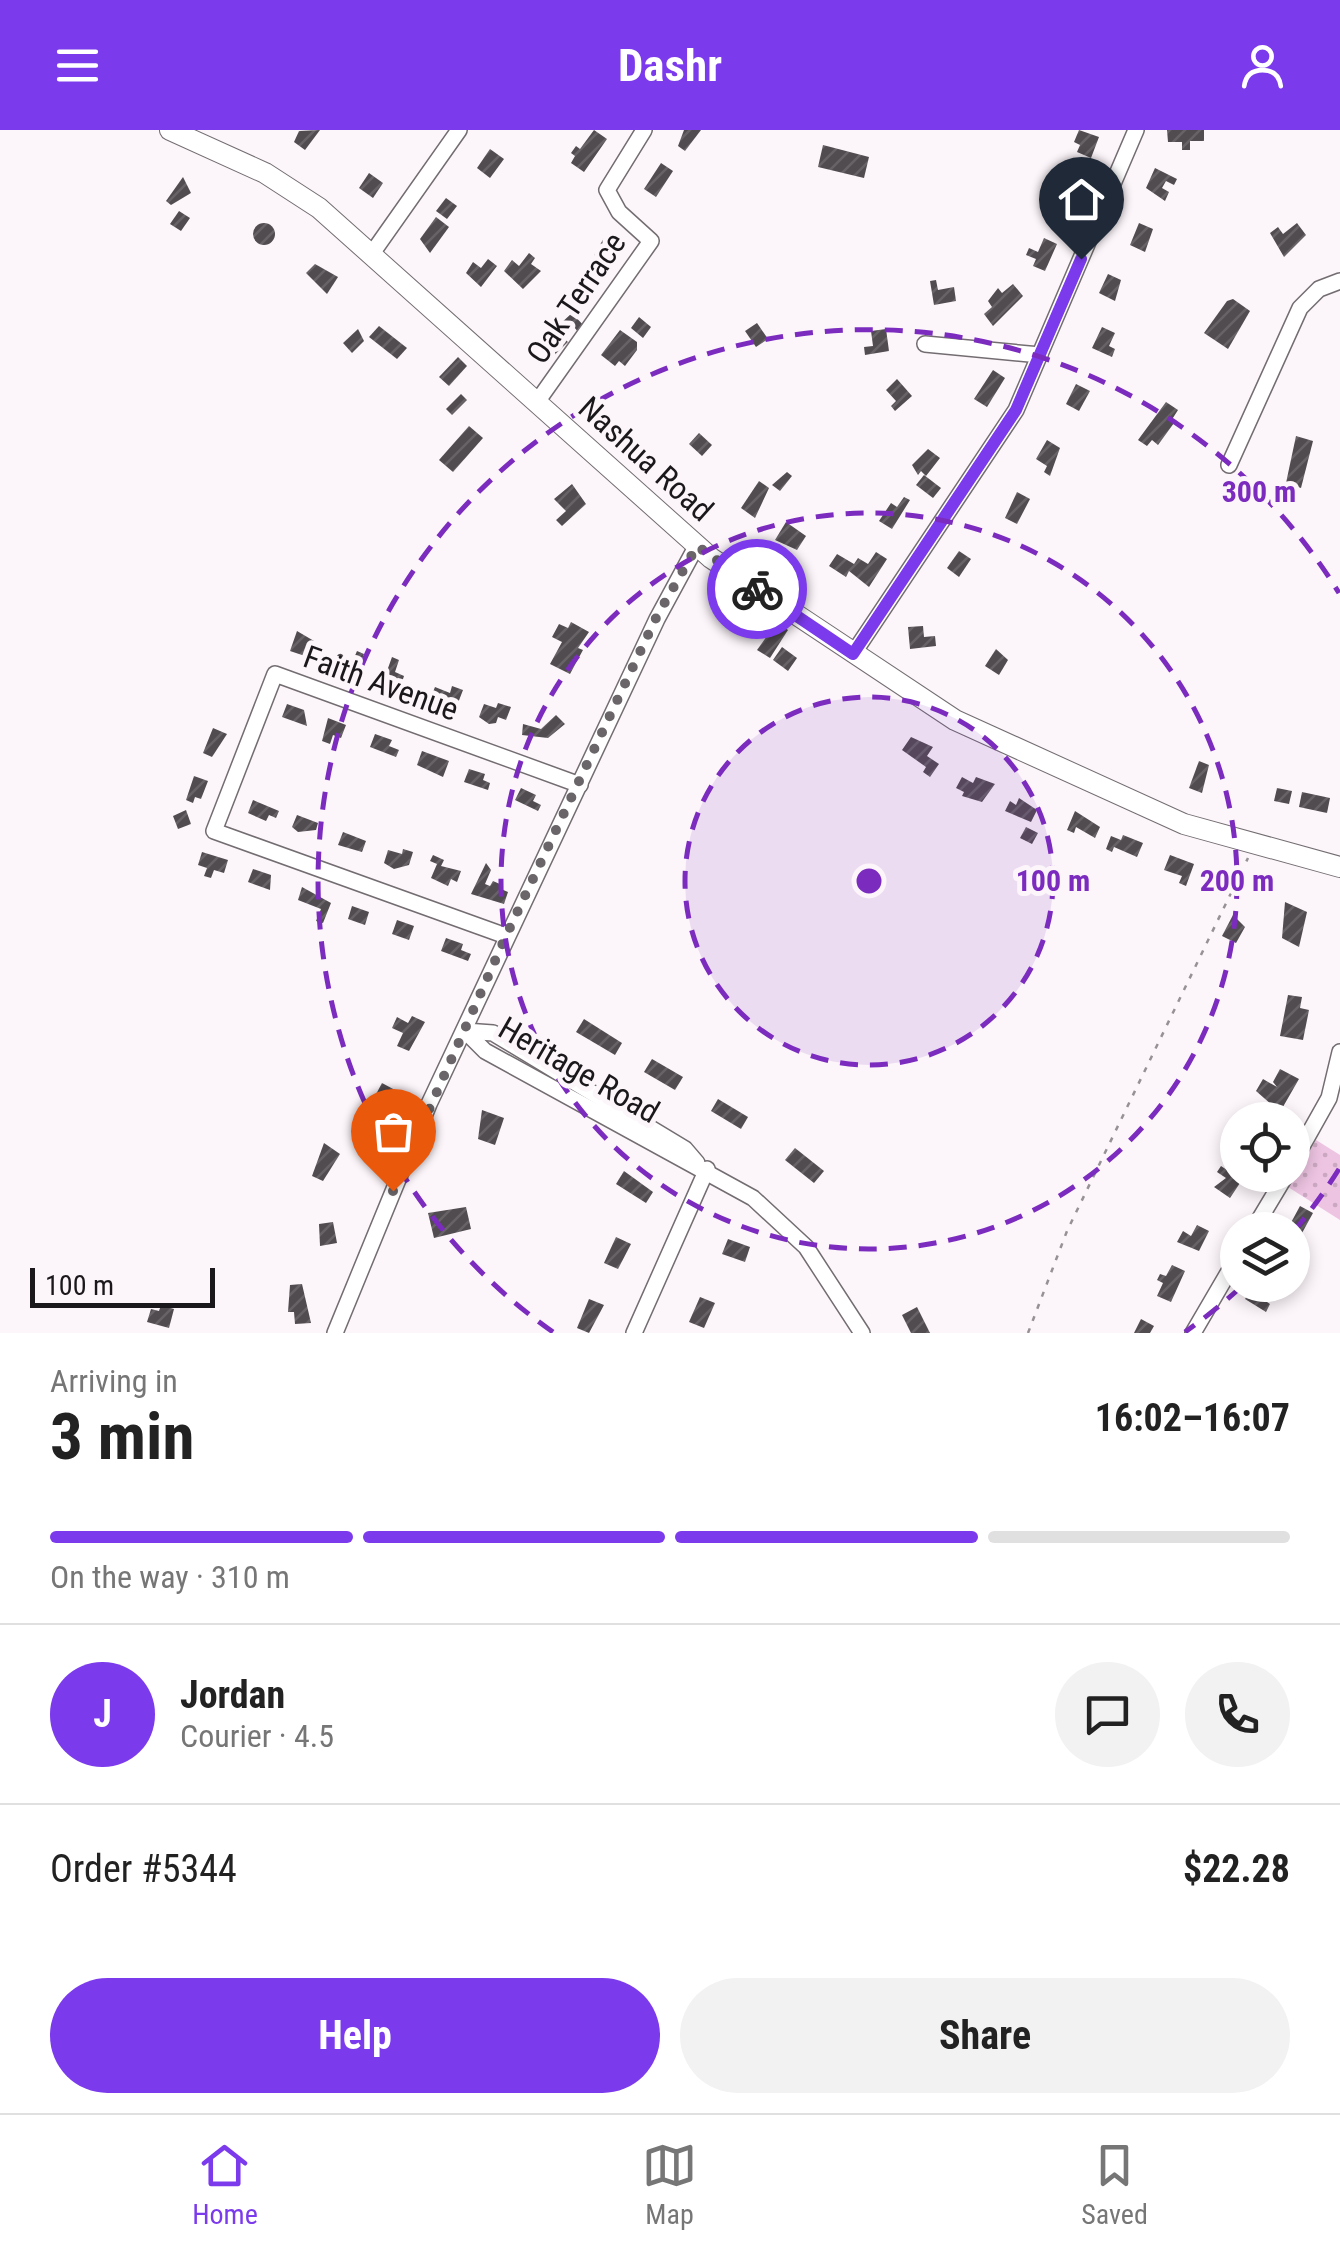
<!DOCTYPE html>
<html lang="en">
<head>
<meta charset="utf-8">
<style>
  :root { --surface:#fff; --page:#f2f2f2; --text:#222; --muted:#767676; --line:#e0e0e0; --accent:#7c3aed }
  body { margin:0; font-family:"Roboto Condensed",sans-serif; background:var(--page); color:var(--text); height:100vh; display:flex; flex-direction:column; font-size:38px; white-space:nowrap }
  * { box-sizing:border-box; margin:0 }
  p { font-size:32px; color:var(--muted) }
  .icon { flex:none; width:55px; height:55px; fill:none; stroke:currentColor; stroke-width:2; stroke-linecap:round; stroke-linejoin:round }
  .map { position:relative; height:1203px; overflow:hidden }
  .drawer { display:flex; flex-direction:column; background:var(--surface); flex:1 }
  .drawer>* { flex:none }
  .controls { position:absolute; left:1220px; top:972px; display:grid; gap:20px }
  .controls a { display:grid; place-items:center; width:90px; height:90px; border-radius:50%; background:var(--surface); box-shadow:0 5px 15px #0003; font-size:50px }
  .scale { position:absolute; left:30px; bottom:25px; width:185px; box-sizing:border-box; padding-left:10px; border:5px solid #1a181a; border-top:0; font-size:28px; line-height:35px; white-space:nowrap; color:#1a181a; -webkit-text-stroke:8px #fcf5fa; paint-order:stroke }
  .pin { position:absolute; display:grid; place-items:center; width:85px; height:85px; color:#fff; margin:-102px -42px; border-radius:50% 50% 50% 0; rotate:-45deg; box-shadow:0 0 10px #0007 }
  .pin .icon { rotate:45deg }
  .courier { position:absolute; display:grid; place-items:center; width:100px; height:100px; margin:-50px; border:8px solid #7c3aed; border-radius:50%; background:#fff; color:#222; box-shadow:0 2px 12px #0007 }
  .summary em { font-style:normal; font-weight:700 }
  .summary div { display:flex; flex-direction:column-reverse }
  .summary { display:flex; align-items:center; justify-content:space-between; height:170px; padding:0 50px }
  h1 { font-size:65px; font-weight:700; line-height:75px }
  .bar { display:grid; grid-template-columns:repeat(4,1fr); gap:15px 10px; align-content:center; height:120px; padding:0 50px }
  .bar i { height:12px; border-radius:8px; background:var(--line) }
  .bar .on { background:var(--accent) }
  .bar p { grid-column:span 4 }
  .line { display:flex; align-items:center; gap:25px; padding:0 50px; border-top:2px solid var(--line) }
  .line div { flex:1 }
  .round { display:grid; place-items:center; flex:none; width:105px; height:105px; border-radius:52px; background:var(--page) }
  .cta { display:flex; gap:20px; margin-top:auto; padding:20px 50px }
  .cta a { flex:1; height:115px; border-radius:60px; background:var(--accent); color:#fff; font-size:40px; font-weight:700; line-height:115px; text-align:center }
  .cta a+a { background:var(--page); color:var(--text) }
  header { display:flex; justify-content:space-between; align-items:center; height:130px; padding:0 50px; background:var(--accent); color:#fff; font-size:45px; font-weight:700 }
  .menu { display:flex; justify-content:space-around; align-items:center; height:140px; border-top:2px solid var(--line); background:var(--surface); font-size:28px; color:var(--muted) }
  .menu a { display:grid; justify-items:center; gap:5px }
  .menu .on { color:var(--accent) }
  .map>svg:first-child { display:block }
</style>
</head>
<body>
<header><svg class="icon" aria-label="menu" viewBox="0 0 24 24"><path d="M4 6h16M4 12h16M4 18h16"/></svg>Dashr<svg class="icon" aria-label="person" viewBox="0 0 24 24"><circle cx="12" cy="8" r="4"/><path d="M4 21q1-7 8-7t8 7"/></svg></header>
<div class="map">
<svg width="1340" height="1203" viewBox="0 0 1340 1203">
  <defs>
    <pattern id="grass-dots" width="8" height="8" patternUnits="userSpaceOnUse" patternTransform="scale(2.5)"><rect width="8" height="8" fill="#edc4e2"/><path d="M2 2h.1M6 6h.1" fill="none" stroke="#cba8c1" stroke-width="1.8" stroke-linecap="round"/></pattern>
    <pattern id="building-hatch" width="6" height="6" patternUnits="userSpaceOnUse" patternTransform="scale(2.5)"><rect width="6" height="6" fill="#514c50"/><path d="M-1 1l2-2M0 6l6-6M5 7l2-2" fill="none" stroke="#666265"/></pattern>
  </defs>
  <rect width="100%" height="100%" fill="#fcf5fa"/>
  <path fill="url(#grass-dots)" d="M1316,1010L1340,1025V1090L1288,1057Z"/>
  <g fill="url(#building-hatch)">
    <path d="M320,0L305,20L294,12L299,1Z"/>
    <path d="M594,0L607,9L584,42L571,33L575,26L571,23L576,16L580,19Z"/>
    <path d="M684,0H701L685,21L678,16Z"/>
    <path d="M1079,0L1099,7L1091,28L1077,22L1080,15L1074,12Z"/>
    <path d="M1167,0H1204V11H1190V20H1182V12H1168Z"/>
    <path d="M823,15L869,27L864,48L818,37Z"/>
    <path d="M490,19L504,29L490,48L477,38Z"/>
    <path d="M661,33L673,41L656,67L644,59Z"/>
    <path d="M1155,38L1177,49L1174,55L1166,51L1162,58L1169,62L1165,71L1146,58Z"/>
    <path d="M369,43L383,53L373,68L359,58Z"/>
    <path d="M183,47L191,63L171,75L166,71Z"/>
    <path d="M1058,52L1072,58L1062,79L1048,72Z"/>
    <path d="M446,68L457,76L447,89L436,81Z"/>
    <path d="M179,81L190,88L181,101L170,94Z"/>
    <path d="M436,87L449,97L430,123L420,109Z"/>
    <path d="M1139,93L1153,99L1145,122L1130,115Z"/>
    <path d="M1297,93L1306,105L1284,127L1270,103L1278,97L1283,104Z"/>
    <circle cx="264" cy="104" r="11"/>
    <path d="M604,108L618,117L607,134L594,125Z"/>
    <path d="M1044,108L1057,114L1045,141L1033,136L1036,129L1026,125L1029,118L1038,122Z"/>
    <path d="M529,123L535,128L531,134L541,141L523,159L504,141L512,130L519,136Z"/>
    <path d="M488,129L497,136L481,157L466,143L473,132L481,138Z"/>
    <path d="M315,134L338,147L327,164L306,143Z"/>
    <path d="M1108,144L1121,150L1115,171L1099,163Z"/>
    <path d="M936,150L938,160L954,157L956,171L934,175L930,151Z"/>
    <path d="M1013,154L1023,166L993,196L984,184L992,177L988,171L998,158L1002,163Z"/>
    <path d="M1233,169L1250,181L1228,219L1204,203L1227,171Z"/>
    <path d="M572,183L585,197L579,203L574,197L567,204L559,195Z"/>
    <path d="M639,187L651,197L643,208L631,198Z"/>
    <path d="M757,193L768,209L756,217L745,201Z"/>
    <path d="M379,196L407,218L397,229L369,207Z"/>
    <path d="M1102,197L1115,203L1109,216L1115,219L1112,227L1092,218Z"/>
    <path d="M358,199L364,211L352,223L343,213Z"/>
    <path d="M886,199L889,221L865,225L864,217L873,216L871,201Z"/>
    <path d="M554,200L568,212L546,233L536,223Z"/>
    <path d="M620,200L637,212V220L625,236L619,231L615,236L601,225Z"/>
    <path d="M458,227L467,236L449,256L439,247Z"/>
    <path d="M993,240L1005,248L987,277L974,269Z"/>
    <path d="M897,249L912,266L895,281L891,276L896,271L886,260Z"/>
    <path d="M1076,254L1090,261L1079,281L1066,274Z"/>
    <path d="M461,264L467,270L452,285L446,279Z"/>
    <path d="M1166,272L1178,280L1171,291L1174,293L1158,315L1152,310L1147,316L1138,310Z"/>
    <path d="M469,296L483,308L453,342L439,330Z"/>
    <path d="M699,303L712,315L702,326L689,314Z"/>
    <path d="M1296,306L1313,311L1301,358L1286,353Z"/>
    <path d="M1047,310L1060,318L1050,346L1044,342L1047,336L1036,329Z"/>
    <path d="M928,319L940,328L926,346L921,341L918,345L912,335Z"/>
    <path d="M787,342L792,346L780,361L772,355Z"/>
    <path d="M924,345L941,358L933,368L916,355Z"/>
    <path d="M759,351L769,358L755,388L741,378Z"/>
    <path d="M572,354L586,374L562,396L556,390L566,381L554,369Z"/>
    <path d="M1017,362L1030,369L1017,394L1005,388Z"/>
    <path d="M904,367L910,370L892,399L879,391L891,373L897,377Z"/>
    <path d="M786,392L806,406L797,420L775,410Z"/>
    <path d="M959,421L971,429L959,447L947,438Z"/>
    <path d="M876,422L887,429L869,457L849,441L846,447L829,436L837,424L854,434L858,428L868,434Z"/>
    <path d="M571,492L589,502L578,518L583,520L570,544L550,534L562,512L552,507L559,494L568,498Z"/>
    <path d="M777,492L788,500L770,528L757,520Z"/>
    <path d="M923,496L924,507L935,506L936,516L910,519L908,497Z"/>
    <path d="M297,501L314,511L308,527L290,521Z"/>
    <path d="M782,517L797,528L788,541L773,530Z"/>
    <path d="M996,519L1008,530L999,545L985,536Z"/>
    <path d="M357,521L364,524L359,537L353,535L351,541L344,542L333,535L338,522L354,528Z"/>
    <path d="M392,527L399,530L395,542L404,546L400,558L393,559L383,552Z"/>
    <path d="M452,556L463,560L458,573L450,570L447,576H441L430,569L435,557L450,563Z"/>
    <path d="M498,573L511,577L506,590L498,587L496,593L489,594L479,587L484,574L496,578Z"/>
    <path d="M287,574L304,580L307,596L282,587Z"/>
    <path d="M556,585L565,594L548,608L522,605L523,594L541,599Z"/>
    <path d="M328,588L346,595L341,608L333,605L330,614L322,611Z"/>
    <path d="M213,598L227,604L212,627L203,623Z"/>
    <path d="M375,604L392,610L389,616L399,620L396,627L370,617Z"/>
    <path d="M911,607L933,617L927,626L939,634L930,647L923,642L926,637L902,620Z"/>
    <path d="M422,621L449,631L443,647L417,635Z"/>
    <path d="M1199,631L1209,635L1202,663L1189,658Z"/>
    <path d="M469,639L485,644L483,650L490,653L488,660L464,652Z"/>
    <path d="M194,646L208,651L201,669L195,667L193,673L186,670Z"/>
    <path d="M962,647L973,653L976,647L995,654L982,672L962,666L964,662L956,658Z"/>
    <path d="M521,658L536,665L533,671L541,675L538,681L515,670Z"/>
    <path d="M1277,658L1292,661L1289,674L1274,671Z"/>
    <path d="M1302,662L1330,668L1327,683L1299,677Z"/>
    <path d="M1019,668L1037,680L1031,692L1005,681L1010,671L1016,675Z"/>
    <path d="M253,670L279,681L276,688L269,685L266,691L248,683Z"/>
    <path d="M186,680L191,694L178,699L173,686Z"/>
    <path d="M1075,681L1100,697L1095,708L1076,697L1074,703L1067,700Z"/>
    <path d="M297,685L318,693L316,700L298,702L292,697Z"/>
    <path d="M1026,697L1038,703L1032,714L1020,708Z"/>
    <path d="M343,702L366,711L362,722L338,715Z"/>
    <path d="M1123,705L1143,713L1137,727L1114,717L1112,722L1106,719L1111,706L1121,710Z"/>
    <path d="M403,719L413,722L409,735L394,739L384,733L388,720L402,724Z"/>
    <path d="M202,722L228,730L224,743L214,740L211,748L204,746L207,738L198,735Z"/>
    <path d="M433,725L444,730L441,736L461,741L457,752L451,749L448,756L431,748L437,734L430,731Z"/>
    <path d="M1170,725L1194,734L1186,756L1179,753L1182,746L1164,740Z"/>
    <path d="M486,733L491,740L485,754L490,756L493,751L502,755L501,759L508,762L504,774L471,764Z"/>
    <path d="M253,739L271,745L270,760L248,752Z"/>
    <path d="M302,757L331,773L323,793L316,791L321,779L298,770Z"/>
    <path d="M1285,772L1307,782L1299,817L1282,808Z"/>
    <path d="M352,776L369,782L365,795L348,789Z"/>
    <path d="M1233,785L1245,797L1236,813L1222,806Z"/>
    <path d="M397,790L414,796L409,810L392,804Z"/>
    <path d="M446,808L463,814L461,820L471,824L468,831L441,821Z"/>
    <path d="M1288,865L1302,867L1300,878L1309,880L1303,910L1280,906Z"/>
    <path d="M412,886L425,892L409,921L397,916L403,903L392,898L397,887L408,893Z"/>
    <path d="M584,889L622,913L615,925L576,902Z"/>
    <path d="M652,929L683,947L675,960L644,942Z"/>
    <path d="M1280,939L1299,949L1280,982L1256,961L1263,949L1277,957L1273,952Z"/>
    <path d="M382,953L395,960L377,989L366,983Z"/>
    <path d="M718,969L748,987L741,999L711,981Z"/>
    <path d="M482,980L504,988L495,1015L478,1009Z"/>
    <path d="M324,1013L340,1024L323,1051L312,1046Z"/>
    <path d="M795,1018L824,1041L814,1053L785,1030Z"/>
    <path d="M1221,1036L1242,1050L1230,1068L1214,1057L1226,1048L1217,1042Z"/>
    <path d="M624,1041L653,1062L646,1073L616,1054Z"/>
    <path d="M1300,1076L1313,1083L1296,1114L1292,1100H1287Z"/>
    <path d="M466,1077L471,1099L434,1108L428,1083Z"/>
    <path d="M333,1092L337,1113L320,1116L319,1094Z"/>
    <path d="M1197,1095L1209,1101L1199,1121L1177,1112L1183,1101L1191,1106Z"/>
    <path d="M616,1107L631,1114L618,1139L604,1133Z"/>
    <path d="M728,1109L750,1117L745,1132L722,1124Z"/>
    <path d="M1172,1135L1185,1141L1171,1172L1157,1166L1163,1153L1157,1150L1160,1144L1166,1146Z"/>
    <path d="M302,1154L311,1193L295,1194L294,1182H288L290,1155Z"/>
    <path d="M1253,1155L1268,1157L1261,1168L1270,1174L1266,1182L1245,1169Z"/>
    <path d="M700,1167L715,1173L704,1198L689,1192Z"/>
    <path d="M589,1169L604,1175L589,1203L577,1198Z"/>
    <path d="M161,1175L174,1179L169,1198L147,1192L151,1179L159,1181Z"/>
    <path d="M917,1177L930,1203H911L902,1185Z"/>
    <path d="M1141,1189L1154,1196L1150,1203H1134Z"/>
  </g>
  <g fill="none" stroke-linecap="round" stroke-linejoin="round">
    <g stroke="#736d71" stroke-width="18">
      <g id="street">
        <path d="M373,122L459,0"/>
        <path d="M925,214L1040,225"/>
        <path d="M537,272L651,111L619,82L607,60L644,0"/>
        <path d="M1229,335L1300,178L1319,159L1340,151"/>
        <path d="M853,524L1016,280L1136,0"/>
        <path d="M506,806L214,701L275,544L580,655"/>
        <path d="M465,901L485,921L753,1068L806,1117L862,1203"/>
        <path d="M465,901L493,903L685,1019L697,1033"/>
        <path d="M1292,1034L1329,968L1340,922"/>
        <path d="M1253,1100L1286,1045"/>
        <path d="M335,1203L429,974L657,489L697,415"/>
        <path d="M634,1203L707,1039"/>
        <path d="M1193,1203L1238,1126"/>
      </g>
    </g>
    <g stroke="#736d71" stroke-width="22">
      <path id="secondary" d="M170,0L265,43L319,78L711,428L955,590L1184,694L1340,737"/>
    </g>
    <path stroke="#969195" stroke-width="2.5" stroke-dasharray="5 8" stroke-linecap="butt" d="M1028,1203L1067,1101L1248,728"/>
    <use href="#street" stroke="#fff" stroke-width="15"/>
    <use href="#secondary" stroke="#fff" stroke-width="20"/>
  </g>
  <g fill="none" stroke-linecap="round" stroke-linejoin="round">
    <path stroke="#696568" stroke-width="10" stroke-dasharray="0 18" d="M393,1061L506,806L656,488L697,416L757,459"/>
    <path stroke="#7c3aed" stroke-width="12" d="M757,459L853,524L1016,280L1081,129"/>
  </g>
  <circle cx="869" cy="751" r="184" fill="#7b2cbf" fill-opacity=".12"/>
  <g fill="none" stroke="#7b2cbf" stroke-width="5" stroke-dasharray="18 12">
    <circle cx="869" cy="751" r="184"/>
    <circle cx="869" cy="751" r="368"/>
    <path d="M1339 1039A551 551 0 0 1 1294 1101M1241 1157A551 551 0 0 1 1185 1202M553 1202A551 551 0 1 1 1339 463"/>
  </g>
  <g text-anchor="middle" dominant-baseline="central" stroke-width="10" stroke-linejoin="round" paint-order="stroke">
    <g font-size="32" fill="#1a181a" stroke="#fcf5fa">
      <text transform="translate(576 168) rotate(-56)">Oak Terrace</text>
      <text transform="translate(646 329) rotate(42)">Nashua Road</text>
      <text transform="translate(381 553) rotate(20)">Faith Avenue</text>
      <text transform="translate(579 940) rotate(30)">Heritage Road</text>
    </g>
  </g>
  <circle cx="869" cy="751" r="15" fill="#7b2cbf" stroke="#fcf5fa" stroke-width="5"/>
  <g font-size="30" text-anchor="middle" font-weight="bold" fill="#7b2cbf" stroke="#fcf5fa" stroke-width="10" stroke-linejoin="round" paint-order="stroke">
    <text x="1259" y="372">300 m</text>
    <text x="1053" y="761">100 m</text>
    <text x="1237" y="761">200 m</text>
  </g>
</svg>
<div class="controls">
<a><svg class="icon" aria-label="locate" viewBox="0 0 24 24"><circle cx="12" cy="12" r="6"/><path d="M12 2v4M12 18v4M2 12h4M18 12h4"/></svg></a>
<a><svg class="icon" aria-label="layers" viewBox="0 0 24 24"><path d="M12 4l9 5-9 5-9-5zM3 14l9 5 9-5"/></svg></a>
</div>
<div class="scale">100 m</div>
<div class="pin" style="left:393px;top:1061px;background:#ea580c"><svg class="icon" aria-label="bag" viewBox="0 0 24 24"><path d="M5 8h14l-1 12H6zM9 8a3 3 0 0 1 6 0"/></svg></div>
<div class="pin" style="left:1081px;top:129px;background:#1f2937"><svg class="icon" aria-label="home" viewBox="0 0 24 24"><path d="M3 11l9-7 9 7M6 9v11h12V9"/></svg></div>
<div class="courier" style="left:757px;top:459px"><svg class="icon" aria-label="bike" viewBox="0 0 24 24"><circle cx="6" cy="16" r="4"/><circle cx="18" cy="16" r="4"/><path d="M6 16l4-8h5l3 8M10 8l3 8H6M13 5h3"/></svg></div>
</div>
<section class="drawer">
<div class="summary"><div><h1>3 min</h1><p>Arriving in</p></div><em>16:02–16:07</em></div>
<div class="bar"><i class="on"></i><i class="on"></i><i class="on"></i><i></i><p>On the way · 310 m</p></div>
<div class="line" style="height:180px"><b class="round" style="background:var(--accent);color:#fff">J</b><div><b>Jordan</b><p>Courier · 4.5</p></div><a class="round"><svg class="icon" aria-label="chat" viewBox="0 0 24 24"><path d="M4 5h16v11H9l-5 4z"/></svg></a><a class="round"><svg class="icon" aria-label="phone" viewBox="0 0 24 24"><path d="M5 4h4l2 5-3 2q2 4 5 5l2-3 5 2v4C11 20 4 13 5 4z"/></svg></a></div>
<div class="line" style="height:130px"><div>Order #5344</div><b>$22.28</b></div>
<div class="cta"><a>Help</a><a>Share</a></div>
</section>
<nav class="menu">
<a class="on"><svg class="icon" aria-label="home" viewBox="0 0 24 24"><path d="M3 11l9-7 9 7M6 9v11h12V9"/></svg>Home</a>
<a><svg class="icon" aria-label="map" viewBox="0 0 24 24"><path d="M3 6l6-2 6 2 6-2v14l-6 2-6-2-6 2zM9 4v14M15 6v14"/></svg>Map</a>
<a><svg class="icon" aria-label="saved" viewBox="0 0 24 24"><path d="M7 4h10v16l-5-4-5 4z"/></svg>Saved</a>
</nav>
</body>
</html>
